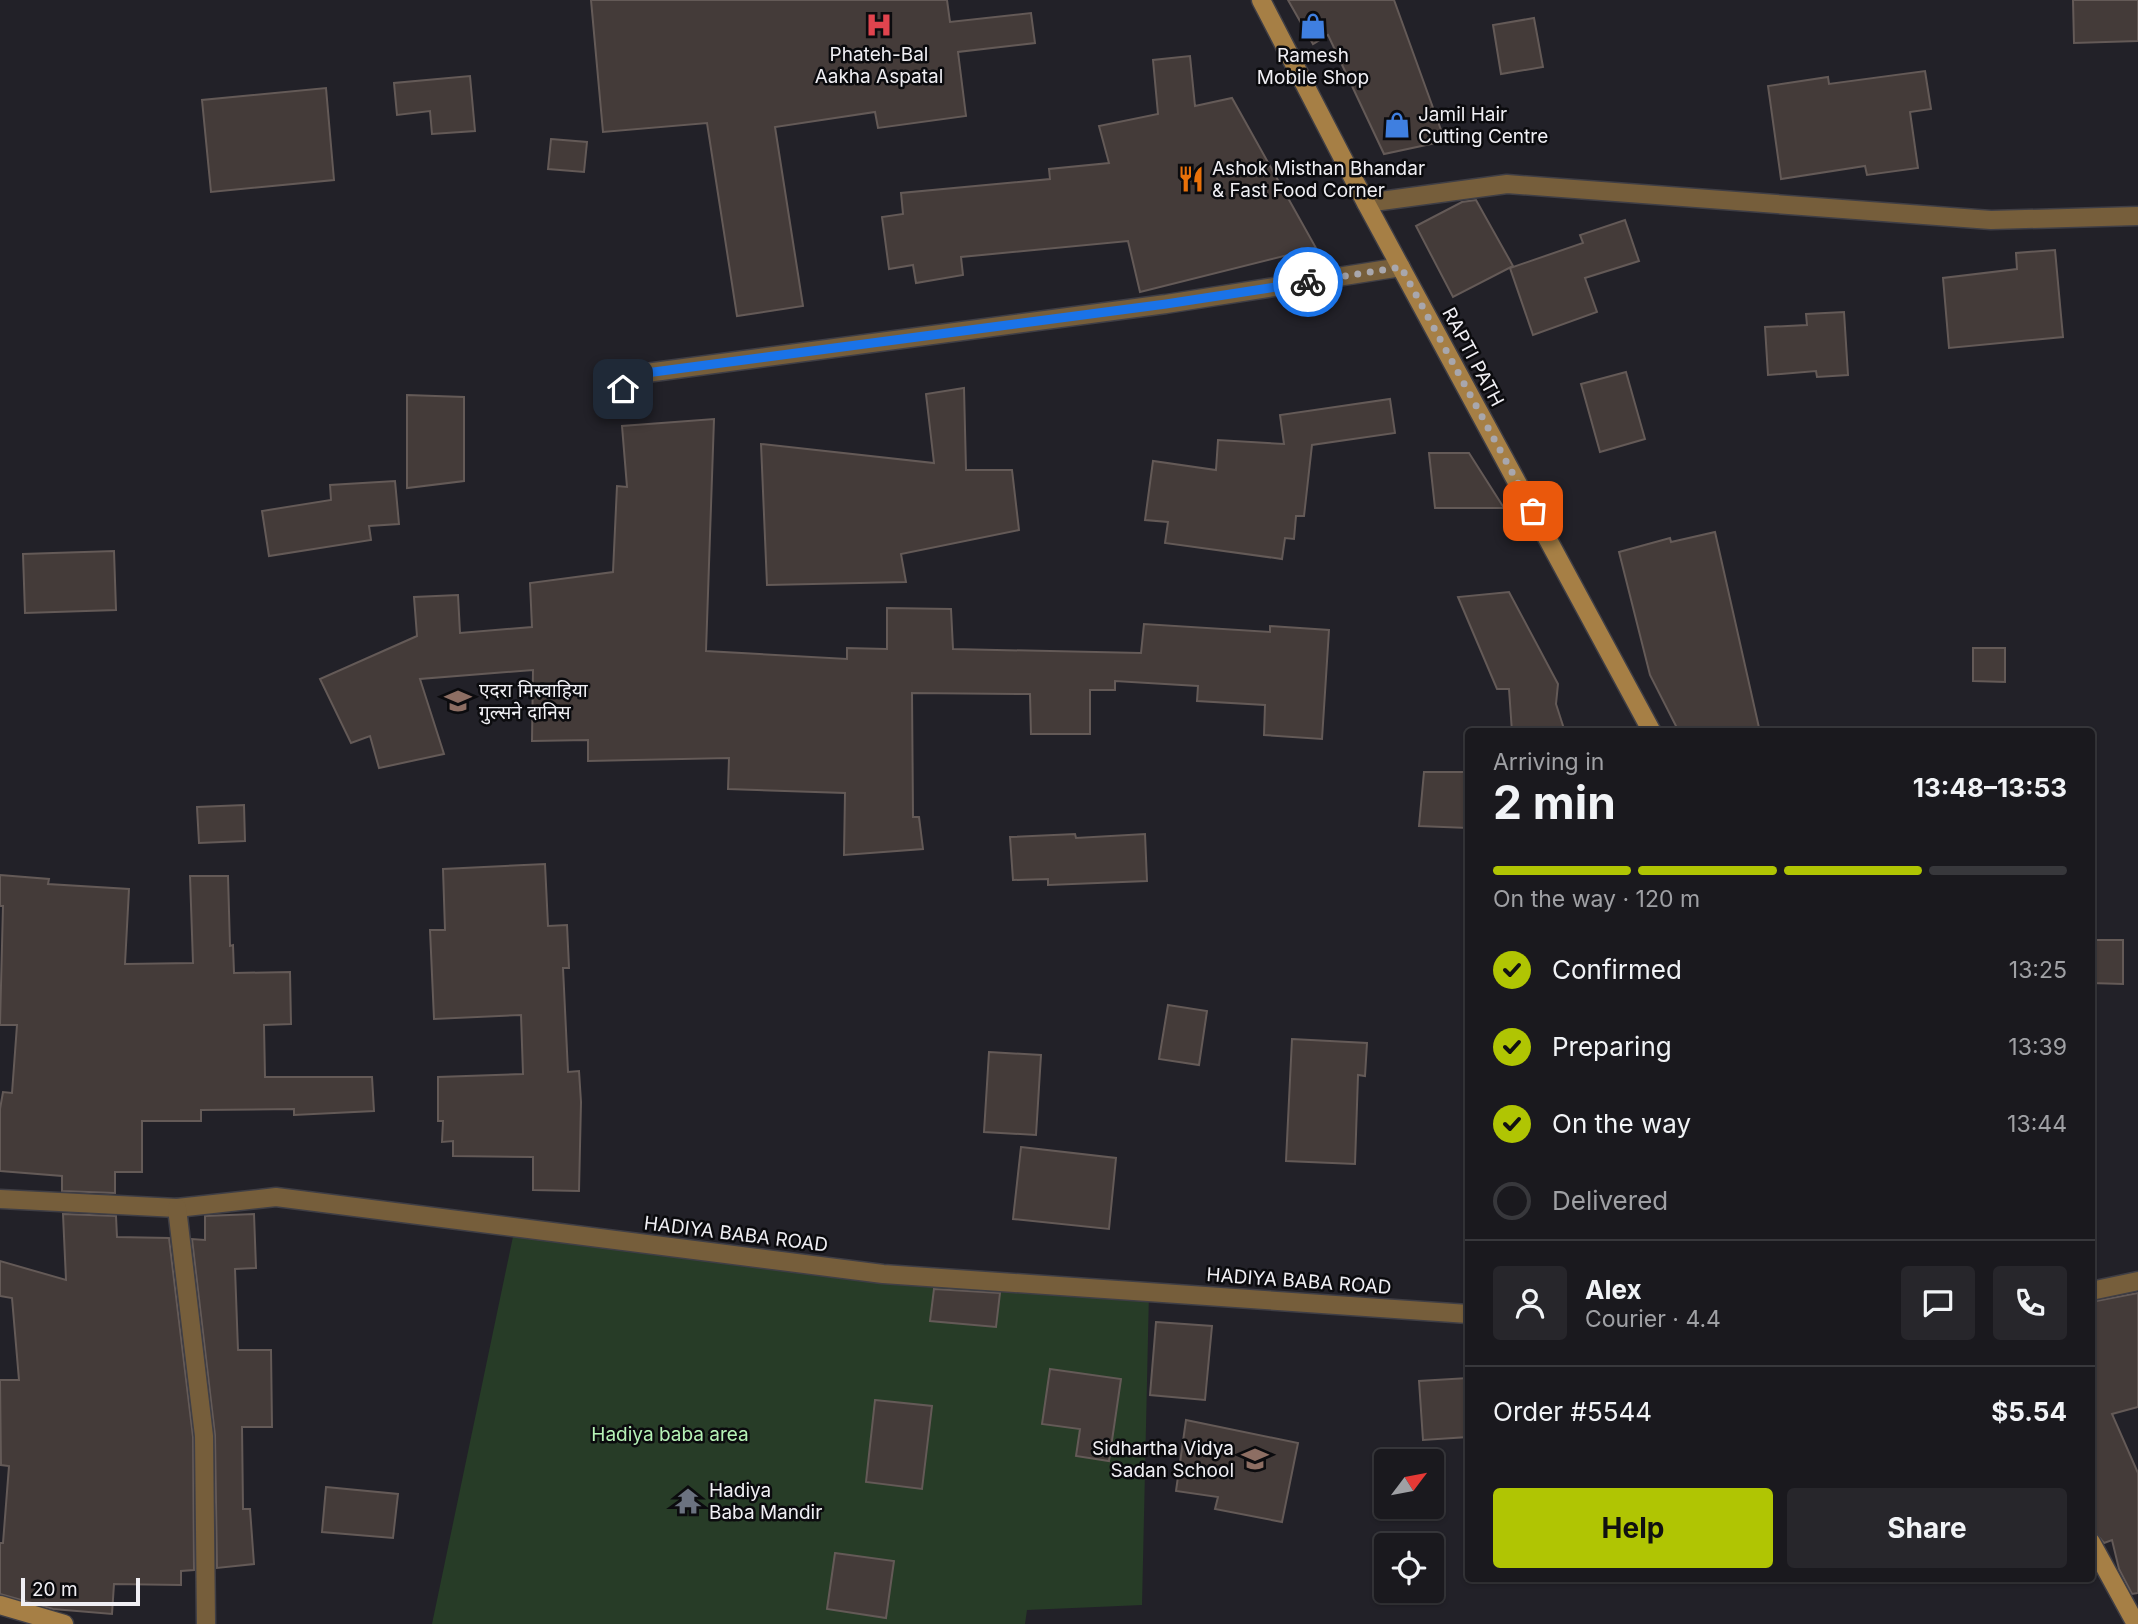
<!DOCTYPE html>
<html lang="en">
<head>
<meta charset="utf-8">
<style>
  :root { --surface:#1a191e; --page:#27262b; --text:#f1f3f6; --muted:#9fa0a4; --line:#38383c; --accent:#b0c503 }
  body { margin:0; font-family:Inter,"Noto Sans Devanagari",sans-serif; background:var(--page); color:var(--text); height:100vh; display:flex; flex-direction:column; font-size:26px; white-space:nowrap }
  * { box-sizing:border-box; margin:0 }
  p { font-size:23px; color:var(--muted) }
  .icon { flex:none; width:38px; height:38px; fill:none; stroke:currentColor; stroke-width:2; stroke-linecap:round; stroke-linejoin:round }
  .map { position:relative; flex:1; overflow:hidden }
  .drawer { position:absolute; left:1465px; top:728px; width:630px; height:854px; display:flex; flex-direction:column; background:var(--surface); border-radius:7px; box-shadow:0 2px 5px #0004,0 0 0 2px var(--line) }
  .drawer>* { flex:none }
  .needle { width:46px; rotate:58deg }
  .fabs { position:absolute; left:1374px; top:1449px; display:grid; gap:14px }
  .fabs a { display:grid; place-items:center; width:70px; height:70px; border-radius:7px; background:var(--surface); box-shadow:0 2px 5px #0004,0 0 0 2px var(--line); font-size:35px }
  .scale { position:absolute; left:21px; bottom:18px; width:119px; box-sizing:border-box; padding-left:7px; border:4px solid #f0eff4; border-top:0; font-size:19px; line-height:24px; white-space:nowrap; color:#f0eff4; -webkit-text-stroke:5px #0b0b0e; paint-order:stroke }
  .pin { position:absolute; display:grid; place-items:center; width:60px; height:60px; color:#fff; margin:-30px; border-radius:14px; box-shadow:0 4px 10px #0006 }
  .courier { position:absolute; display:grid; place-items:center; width:70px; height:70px; margin:-35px; border:5px solid #1a73e8; border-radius:50%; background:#fff; color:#222; box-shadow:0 2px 9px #0007 }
  .summary em { font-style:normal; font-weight:700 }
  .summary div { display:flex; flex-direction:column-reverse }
  .summary { display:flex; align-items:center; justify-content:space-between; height:119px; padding:0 28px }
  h1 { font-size:46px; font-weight:700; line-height:52px }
  .bar { display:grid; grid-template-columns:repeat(4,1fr); gap:10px 7px; align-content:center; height:84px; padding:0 28px }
  .bar i { height:9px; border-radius:5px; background:var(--line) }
  .bar .active { background:var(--accent) }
  .bar p { grid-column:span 4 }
  .line { display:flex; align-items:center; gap:18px; padding:0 28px; border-top:2px solid var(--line) }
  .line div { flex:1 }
  .round { display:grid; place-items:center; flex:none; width:74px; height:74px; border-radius:7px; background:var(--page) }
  ol { padding:0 28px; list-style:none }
  li { display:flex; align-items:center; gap:21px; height:77px }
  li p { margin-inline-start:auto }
  li .icon { padding:7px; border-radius:50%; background:var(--accent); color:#111; stroke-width:4 }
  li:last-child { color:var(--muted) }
  li i { width:38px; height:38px; border:4px solid var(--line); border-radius:50% }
  .action { display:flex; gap:14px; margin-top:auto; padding:14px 28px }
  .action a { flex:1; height:80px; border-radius:7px; background:var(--accent); color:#111; font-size:28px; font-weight:700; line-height:80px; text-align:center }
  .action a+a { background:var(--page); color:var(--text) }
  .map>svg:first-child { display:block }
</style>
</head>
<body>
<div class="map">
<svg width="2138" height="1624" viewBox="0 0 2138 1624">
  <rect width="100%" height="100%" fill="#222128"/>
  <path fill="#273c27" d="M515,1227L1149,1292L1142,1605L1027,1610L1025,1624H432Z"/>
  <g fill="#443b39" stroke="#645a57" stroke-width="2">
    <path d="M591,0H947L950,22L1031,13L1035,43L958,52L966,116L878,128L875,112L775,127L803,306L737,316L707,123L603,132Z"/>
    <path d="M1288,0H1394L1445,141L1384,154L1328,35L1313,44Z"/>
    <path d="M2073,0H2138V41L2074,43Z"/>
    <path d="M1534,18L1543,67L1501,74L1493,25Z"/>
    <path d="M1190,56L1195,106L1232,98L1316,248L1140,292L1128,241L961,257L963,275L916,283L913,265L889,269L882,217L903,214L901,193L1050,179L1049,169L1109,163L1099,126L1158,114L1153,60Z"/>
    <path d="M1925,71L1931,109L1910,112L1918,168L1867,175L1865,166L1781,179L1768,86L1828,77L1829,84Z"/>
    <path d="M470,76L475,131L432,134L430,111L397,115L394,83Z"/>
    <path d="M326,88L334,180L211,192L202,100Z"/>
    <path d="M551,139L587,142L584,172L548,169Z"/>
    <path d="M1476,200L1513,266L1453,297L1416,226L1462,202Z"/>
    <path d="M1625,220L1639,261L1585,278L1597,312L1533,335L1510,268L1583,243L1580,235Z"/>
    <path d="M2055,250L2063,337L1949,348L1943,278L2017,269L2016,253Z"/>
    <path d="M1844,312L1848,375L1817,377L1816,371L1768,375L1765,327L1807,325L1806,314Z"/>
    <path d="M1626,372L1645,439L1600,452L1581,384Z"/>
    <path d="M964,388L966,470H1012L1019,530L901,554L906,582L767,585L761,444L934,463L926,394Z"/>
    <path d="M407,395L464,397V481L407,488Z"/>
    <path d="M1390,399L1395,433L1312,445L1304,516H1296L1294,539L1285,538L1282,559L1165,543L1168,522L1145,520L1153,461L1216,470L1218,440L1284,444L1280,415Z"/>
    <path d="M714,419L706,651L847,659V648L887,649V608L951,609L953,649L1141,653L1144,624L1270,632V626L1329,630L1322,739L1264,735L1265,705L1197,701L1198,686L1115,681V690H1090V734H1031L1030,694L912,693L913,817H919L923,849L844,855L845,793L728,789L729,758L588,761V740L532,741L533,670L420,679L444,754L379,768L370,736L351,743L320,679L417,636L414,597L458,595L460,633L532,627L530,583L613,572L617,486L627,487L622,426Z"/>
    <path d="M1429,453H1469L1504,508H1435Z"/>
    <path d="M395,481L399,524L369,526L371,540L269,556L262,511L331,500L330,485Z"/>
    <path d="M1715,532L1760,732H1679L1650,675L1619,552L1670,538L1671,542Z"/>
    <path d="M114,551L116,610L25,613L23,554Z"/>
    <path d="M1509,592L1558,684L1556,704L1565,732H1512L1509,689H1497L1458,597Z"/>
    <path d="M1973,648H2005V682L1973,681Z"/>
    <path d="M1424,772H1468V828L1419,826Z"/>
    <path d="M244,805L245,841L199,843L197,807Z"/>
    <path d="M1075,834L1076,838L1145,834L1147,881L1048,885V879L1013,880L1010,837Z"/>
    <path d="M545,864L548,926L567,925L569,968H563L568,1072L579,1071L581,1102L579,1191L533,1190V1157L453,1156V1141L442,1142L443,1121H438V1077L523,1074L521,1015L434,1019L430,930H445L443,869Z"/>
    <path d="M0,875L49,879L48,884L129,889L125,964L193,963L190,876H228L230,946L233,945L234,973L290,972L291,1024L264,1025L265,1077H372L374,1111L294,1115V1109L201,1110V1121H142V1172H115V1193L62,1191V1176L0,1171V1109L3,1092L12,1093L17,1025H0L3,906H0Z"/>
    <path d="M2091,940H2123V984L2091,983Z"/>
    <path d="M1168,1005L1207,1011L1199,1065L1159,1059Z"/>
    <path d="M1292,1039L1367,1043L1365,1076L1358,1075L1355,1164L1286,1161Z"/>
    <path d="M989,1052L1041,1055L1036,1135L984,1132Z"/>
    <path d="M1021,1147L1116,1158L1109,1229L1013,1219Z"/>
    <path d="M63,1214L116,1216L117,1237L169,1238L193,1437L194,1570L181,1571V1585L114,1584L112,1614L53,1609L0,1594V1543H3L9,1466L1,1465L0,1380H19L12,1298L0,1296V1261L66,1280Z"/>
    <path d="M254,1214L256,1268L235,1269L238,1350H271L272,1427H242L243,1509H250L254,1564L217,1568L215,1435L192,1239L205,1240V1216Z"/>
    <path d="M934,1289L1000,1293L996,1327L930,1321Z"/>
    <path d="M2138,1293V1407L2112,1414L2138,1473V1593L2132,1594L2119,1569L2112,1540L2104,1543L2091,1528V1302Z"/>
    <path d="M1156,1322L1212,1326L1205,1400L1150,1395Z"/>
    <path d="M1050,1369L1121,1379L1109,1461L1076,1456L1080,1429L1042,1424Z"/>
    <path d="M1468,1378V1437L1423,1440L1419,1381Z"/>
    <path d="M875,1400L932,1406L922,1489L866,1482Z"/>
    <path d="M1186,1420L1298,1443L1282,1522L1215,1509L1218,1497L1176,1491Z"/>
    <path d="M326,1487L398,1494L393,1538L322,1532Z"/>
    <path d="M835,1553L894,1561L886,1618L827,1609Z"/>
  </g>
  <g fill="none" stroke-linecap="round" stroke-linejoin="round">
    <g stroke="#3f3e45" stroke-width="21">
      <g id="minor">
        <path d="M1366,203L1507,184L1991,220L2138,216"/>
        <path d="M0,1199L177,1208L276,1197L883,1274L1468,1314"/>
        <path d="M177,1208L204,1436L206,1624"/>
        <path d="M2091,1291L2138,1281"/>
      </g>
    </g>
    <g stroke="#3f3e45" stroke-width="21">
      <path id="tertiary" d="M616,403L631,375L1166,304L1401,267"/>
    </g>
    <g stroke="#3f3e45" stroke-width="21">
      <g id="secondary">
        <path d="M1261,0L1366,203L1652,732"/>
        <path d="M2091,1542L2136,1624"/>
        <path d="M0,1605L64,1624"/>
      </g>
    </g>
    <use href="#minor" stroke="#765e3b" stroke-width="18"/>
    <use href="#tertiary" stroke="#765e3b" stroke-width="18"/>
    <use href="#secondary" stroke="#a67f45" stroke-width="18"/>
  </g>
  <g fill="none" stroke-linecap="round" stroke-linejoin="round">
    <path stroke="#a8a7ad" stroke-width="7" stroke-dasharray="0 12.6" d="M1308,282L1401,267L1533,511"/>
    <path stroke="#1a73e8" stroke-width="9" d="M623,389L631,375L1166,304L1308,282"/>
  </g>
  <defs>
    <g id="hospital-bare" transform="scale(2.1)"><path d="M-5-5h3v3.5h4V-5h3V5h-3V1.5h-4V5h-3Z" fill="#e0444e" stroke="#0b0b0e" stroke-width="2.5" paint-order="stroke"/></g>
    <g id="shop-bare" transform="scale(2.1)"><path d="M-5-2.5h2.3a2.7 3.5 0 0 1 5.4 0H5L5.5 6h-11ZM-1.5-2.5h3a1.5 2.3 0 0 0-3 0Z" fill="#3f7fe0" stroke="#0b0b0e" stroke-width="2.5" paint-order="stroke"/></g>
    <g id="restaurant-bare" transform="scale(2.1)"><path d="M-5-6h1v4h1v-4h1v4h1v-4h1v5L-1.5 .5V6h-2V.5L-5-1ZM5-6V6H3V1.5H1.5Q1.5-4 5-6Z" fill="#e8710a" stroke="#0b0b0e" stroke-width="2.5" paint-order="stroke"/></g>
    <g id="school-bare" transform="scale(2.1)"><path d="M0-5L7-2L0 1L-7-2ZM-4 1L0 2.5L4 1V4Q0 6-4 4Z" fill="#8d6e63" stroke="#0b0b0e" stroke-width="2.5" paint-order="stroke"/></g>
    <g id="temple-bare" transform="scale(2.1)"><path d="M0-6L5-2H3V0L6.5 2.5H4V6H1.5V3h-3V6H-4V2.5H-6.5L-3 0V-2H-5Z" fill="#6b7280" stroke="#0b0b0e" stroke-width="2.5" paint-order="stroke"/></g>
  </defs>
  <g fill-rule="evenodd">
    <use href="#hospital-bare" x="879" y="25"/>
    <use href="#shop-bare" x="1313" y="26"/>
    <use href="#shop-bare" x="1397" y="125"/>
    <use href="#restaurant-bare" x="1191" y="179"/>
    <use href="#school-bare" x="458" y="701"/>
    <use href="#school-bare" x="1255" y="1459"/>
    <use href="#temple-bare" x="688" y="1501"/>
  </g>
  <g text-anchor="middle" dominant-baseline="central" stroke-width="5" stroke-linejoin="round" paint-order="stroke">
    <g font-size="19" fill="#f0eff4" stroke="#0b0b0e" text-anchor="start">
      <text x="879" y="54" text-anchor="middle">Phateh-Bal<tspan x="879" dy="22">Aakha Aspatal</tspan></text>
      <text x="1313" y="55" text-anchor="middle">Ramesh<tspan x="1313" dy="22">Mobile Shop</tspan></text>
      <text x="1418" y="114">Jamil Hair<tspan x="1418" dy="22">Cutting Centre</tspan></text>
      <text x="1212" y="168">Ashok Misthan Bhandar<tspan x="1212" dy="22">&amp; Fast Food Corner</tspan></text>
      <text x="479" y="690">एदरा मिस्वाहिया<tspan x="479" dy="22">गुल्सने दानिस</tspan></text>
      <text x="1234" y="1448" text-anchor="end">Sidhartha Vidya<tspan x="1234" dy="22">Sadan School</tspan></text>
      <text x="709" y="1490">Hadiya<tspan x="709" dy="22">Baba Mandir</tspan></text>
    </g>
    <g font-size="19" fill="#f0eff4" stroke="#0b0b0e">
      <text transform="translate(1473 357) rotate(62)">RAPTI PATH</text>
      <text transform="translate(736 1234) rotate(7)">HADIYA BABA ROAD</text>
      <text transform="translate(1299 1281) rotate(4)">HADIYA BABA ROAD</text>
    </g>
    <g font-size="19" fill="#b6f2b6" stroke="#0b0b0e">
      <text x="670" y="1434">Hadiya baba area</text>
    </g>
  </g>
</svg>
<div class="fabs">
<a><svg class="needle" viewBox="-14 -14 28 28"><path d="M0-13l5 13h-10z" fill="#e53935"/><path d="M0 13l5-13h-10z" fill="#9fa0a4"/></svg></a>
<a><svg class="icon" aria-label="locate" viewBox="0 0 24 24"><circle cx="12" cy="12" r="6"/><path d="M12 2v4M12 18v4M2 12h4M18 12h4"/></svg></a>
</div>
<div class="scale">20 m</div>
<div class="pin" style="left:1533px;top:511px;background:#ea580c"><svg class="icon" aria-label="bag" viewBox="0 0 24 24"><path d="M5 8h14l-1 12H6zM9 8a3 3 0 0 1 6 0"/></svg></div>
<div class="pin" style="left:623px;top:389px;background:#1f2937"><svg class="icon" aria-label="home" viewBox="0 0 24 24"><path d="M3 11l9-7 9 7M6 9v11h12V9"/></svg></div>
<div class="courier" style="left:1308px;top:282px"><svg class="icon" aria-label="bike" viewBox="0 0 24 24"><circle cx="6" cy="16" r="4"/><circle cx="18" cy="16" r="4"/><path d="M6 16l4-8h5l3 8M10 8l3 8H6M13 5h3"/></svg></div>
<section class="drawer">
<div class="summary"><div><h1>2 min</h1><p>Arriving in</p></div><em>13:48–13:53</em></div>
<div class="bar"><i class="active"></i><i class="active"></i><i class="active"></i><i></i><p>On the way · 120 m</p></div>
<ol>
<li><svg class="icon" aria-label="check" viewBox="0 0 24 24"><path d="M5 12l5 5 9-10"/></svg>Confirmed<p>13:25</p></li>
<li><svg class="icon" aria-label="check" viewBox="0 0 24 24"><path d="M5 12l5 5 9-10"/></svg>Preparing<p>13:39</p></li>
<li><svg class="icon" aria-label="check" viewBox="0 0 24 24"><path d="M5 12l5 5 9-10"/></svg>On the way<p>13:44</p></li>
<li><i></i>Delivered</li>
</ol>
<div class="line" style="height:126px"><a class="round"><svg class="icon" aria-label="person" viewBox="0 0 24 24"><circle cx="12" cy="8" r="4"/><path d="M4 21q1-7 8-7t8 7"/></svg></a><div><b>Alex</b><p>Courier · 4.4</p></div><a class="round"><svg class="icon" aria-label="chat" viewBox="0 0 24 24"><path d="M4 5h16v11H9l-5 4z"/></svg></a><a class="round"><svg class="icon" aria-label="phone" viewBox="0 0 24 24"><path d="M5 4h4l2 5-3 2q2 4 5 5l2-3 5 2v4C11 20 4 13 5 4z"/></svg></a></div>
<div class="line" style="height:91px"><div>Order #5544</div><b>$5.54</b></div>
<div class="action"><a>Help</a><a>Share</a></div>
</section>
</div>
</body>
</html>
